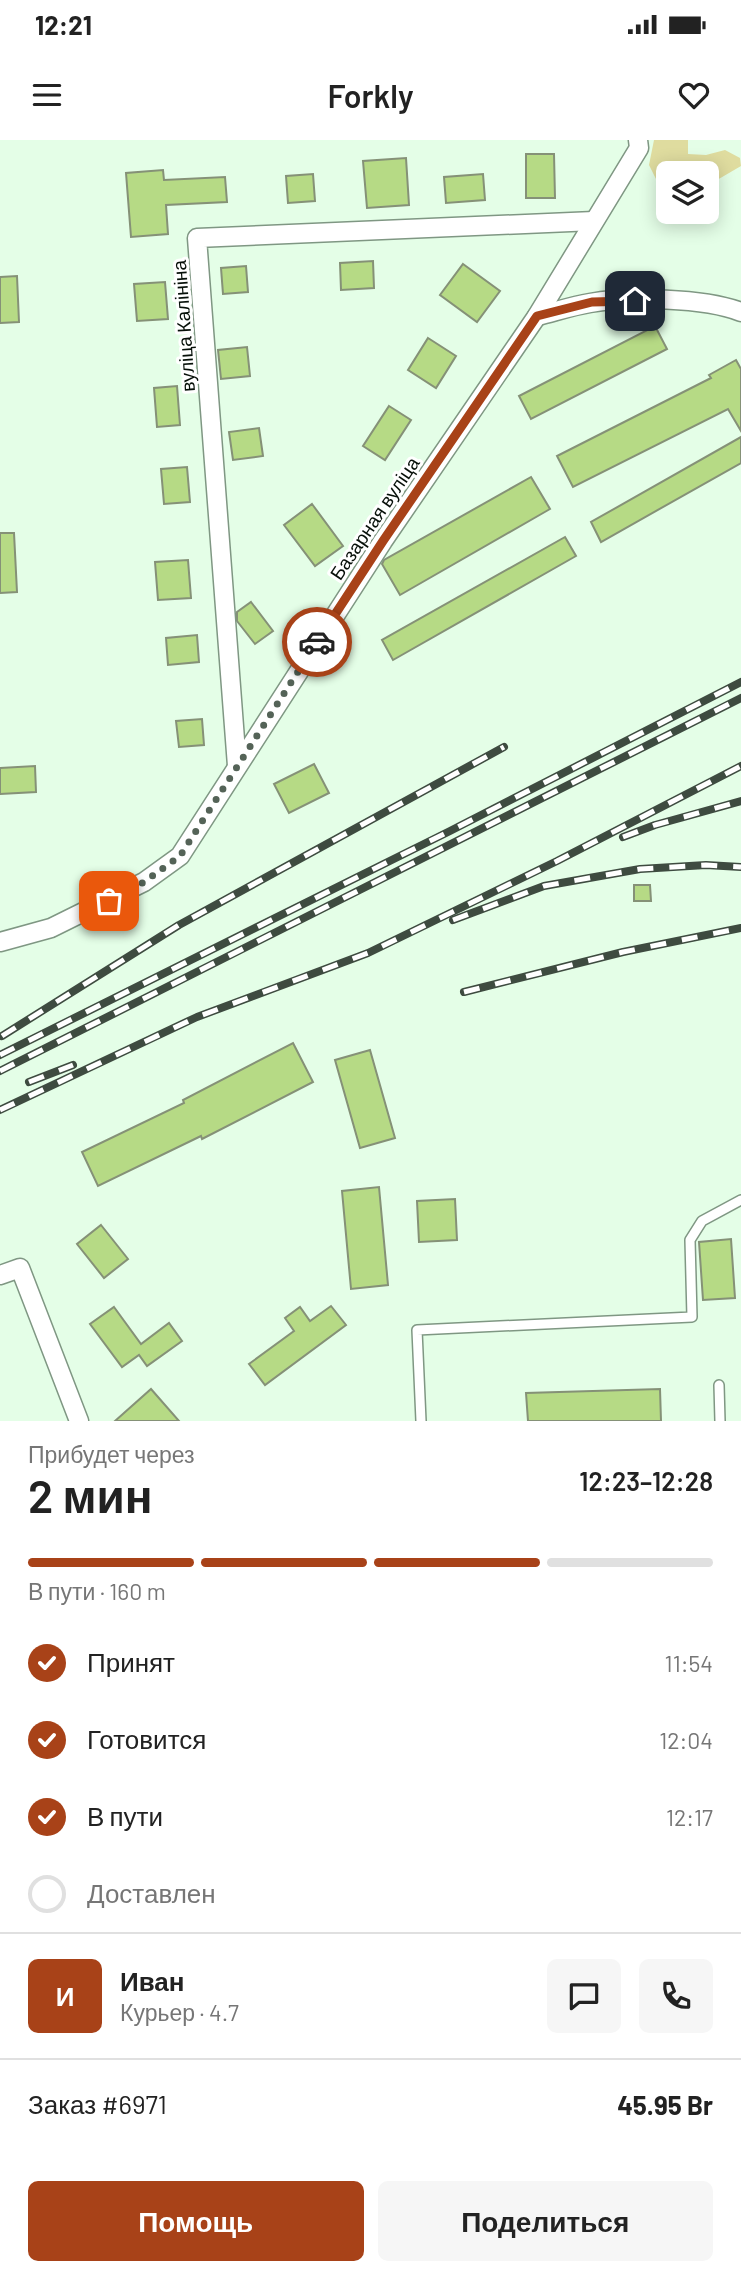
<!DOCTYPE html>
<html lang="ru">
<head>
<meta charset="utf-8">
<style>
  :root { --surface:#fff; --page:#f6f6f6; --text:#222; --muted:#767676; --line:#e0e0e0; --accent:#a84218 }
  body { margin:0; font-family:Barlow,sans-serif; background:var(--page); color:var(--text); height:100vh; display:flex; flex-direction:column; font-size:26px; white-space:nowrap }
  * { box-sizing:border-box; margin:0 }
  p { font-size:23px; color:var(--muted) }
  .icon { flex:none; width:38px; height:38px; fill:none; stroke:currentColor; stroke-width:2; stroke-linecap:round; stroke-linejoin:round }
  .map { position:relative; height:1281px; overflow:hidden }
  .side { display:flex; flex-direction:column; background:var(--surface); flex:1 }
  .side>* { flex:none }
  .tools { position:absolute; left:656px; top:21px; display:grid; gap:14px }
  .tools a { display:grid; place-items:center; width:63px; height:63px; border-radius:10px; background:var(--surface); box-shadow:0 4px 18px #0003; font-size:35px }
  .pin { position:absolute; display:grid; place-items:center; width:60px; height:60px; color:#fff; margin:-30px; border-radius:14px; box-shadow:0 4px 10px #0006 }
  .courier { position:absolute; display:grid; place-items:center; width:70px; height:70px; margin:-35px; border:5px solid #a84218; border-radius:50%; background:#fff; color:#222; box-shadow:0 2px 9px #0007 }
  .head em { font-style:normal; font-weight:600 }
  .head div { display:flex; flex-direction:column-reverse }
  .head { display:flex; align-items:center; justify-content:space-between; height:119px; padding:0 28px }
  h1 { font-size:46px; font-weight:600; line-height:52px }
  .bar { display:grid; grid-template-columns:repeat(4,1fr); gap:10px 7px; align-content:center; height:84px; padding:0 28px }
  .bar i { height:9px; border-radius:5px; background:var(--line) }
  .bar .active { background:var(--accent) }
  .bar p { grid-column:span 4 }
  .line { display:flex; align-items:center; gap:18px; padding:0 28px; border-top:2px solid var(--line) }
  .line div { flex:1 }
  .round { display:grid; place-items:center; flex:none; width:74px; height:74px; border-radius:10px; background:var(--page) }
  ol { padding:0 28px; list-style:none }
  li { display:flex; align-items:center; gap:21px; height:77px }
  li p { margin-inline-start:auto }
  li .icon { padding:7px; border-radius:50%; background:var(--accent); color:#fff; stroke-width:4 }
  li:last-child { color:var(--muted) }
  li i { width:38px; height:38px; border:4px solid var(--line); border-radius:50% }
  .primary-button { display:flex; gap:14px; margin-top:auto; padding:14px 28px }
  .primary-button a { flex:1; height:80px; border-radius:10px; background:var(--accent); color:#fff; font-size:28px; font-weight:600; line-height:80px; text-align:center }
  .primary-button a+a { background:var(--page); color:var(--text) }
  .status { display:flex; justify-content:space-between; align-items:center; height:49px; padding:0 35px; background:var(--surface); direction:ltr }
  .status svg { height:19px; fill:currentColor }
  header { display:flex; justify-content:space-between; align-items:center; height:91px; padding:0 28px; background:var(--surface); font-size:32px; font-weight:600 }
  .map>svg:first-child { display:block }
</style>
</head>
<body>
<div class="status"><b>12:21</b><svg viewBox="0 0 49 12"><path d="M0 12V9h3v3zM5 12V6h3v6zM10 12V3h3v9zM15 12V0h3v12zM26 1h20v11H26zM47 4h2v5h-2z"/></svg></div>
<header><svg class="icon" aria-label="menu" viewBox="0 0 24 24"><path d="M4 6h16M4 12h16M4 18h16"/></svg>Forkly<svg class="icon" aria-label="heart" viewBox="0 0 24 24"><path d="M12 20l-8-8c-3-5 5-10 8-4 3-6 11-1 8 4z"/></svg></header>
<div class="map">
<svg width="741" height="1281" viewBox="0 0 741 1281">
  <rect width="100%" height="100%" fill="#e4fee7"/>
  <path fill="#dfdc9f" d="M654,0H688V14L706,15L725,10L740,18L741,26L717,40L707,42V33H668V50L658,43L649,25Z"/>
  <g fill="#b6da85" stroke="#859177" stroke-width="2">
    <path d="M526,14H554L555,58H526Z"/>
    <path d="M406,18L409,65L367,68L363,21Z"/>
    <path d="M163,30L164,40L225,37L227,62L166,65L168,94L131,97L126,33Z"/>
    <path d="M313,34L315,61L288,63L286,36Z"/>
    <path d="M483,34L485,60L446,63L444,37Z"/>
    <path d="M373,121L374,148L341,150L340,123Z"/>
    <path d="M463,124L500,151L477,182L440,155Z"/>
    <path d="M246,126L248,152L223,154L221,128Z"/>
    <path d="M17,136L19,182L0,183V137Z"/>
    <path d="M165,142L168,179L137,181L134,144Z"/>
    <path d="M655,186L667,209L531,279L519,256Z"/>
    <path d="M428,198L456,216L436,248L408,230Z"/>
    <path d="M247,207L250,236L221,239L218,210Z"/>
    <path d="M736,220L741,229V291L728,269L573,347L557,316L711,238L709,235Z"/>
    <path d="M177,246L180,285L157,287L154,248Z"/>
    <path d="M389,266L411,280L385,320L363,306Z"/>
    <path d="M259,288L263,316L233,320L229,292Z"/>
    <path d="M741,297V323L601,402L591,382Z"/>
    <path d="M187,327L190,362L164,364L161,329Z"/>
    <path d="M531,337L550,369L400,455L382,424L384,420Z"/>
    <path d="M312,364L343,406L315,426L284,385Z"/>
    <path d="M0,393H14L17,452L0,453Z"/>
    <path d="M565,397L576,416L393,520L382,500Z"/>
    <path d="M188,420L191,458L158,460L155,422Z"/>
    <path d="M251,462L273,491L255,504L237,481V472Z"/>
    <path d="M197,495L199,522L168,525L166,498Z"/>
    <path d="M202,579L204,605L179,607L176,581Z"/>
    <path d="M314,624L329,653L289,673L274,644Z"/>
    <path d="M35,626L36,652L0,654V628Z"/>
    <path d="M634,745H650L651,761H634Z"/>
    <path d="M293,903L313,942L202,999L201,996L98,1046L82,1012L184,963L183,960Z"/>
    <path d="M370,910L395,998L360,1008L335,920Z"/>
    <path d="M379,1047L388,1145L351,1149L342,1051Z"/>
    <path d="M455,1059L457,1100L419,1102L417,1061Z"/>
    <path d="M101,1085L128,1119L104,1138L77,1104Z"/>
    <path d="M731,1099L735,1158L703,1160L699,1102Z"/>
    <path d="M331,1166L346,1185L265,1245L249,1224L294,1191L285,1178L300,1167L310,1181Z"/>
    <path d="M114,1167L141,1204L169,1183L182,1201L147,1226L139,1215L122,1227L90,1184Z"/>
    <path d="M151,1249L179,1281H115Z"/>
    <path d="M660,1249L661,1281H528L526,1253Z"/>
  </g>
  <g fill="none" stroke-linecap="round" stroke-linejoin="round">
    <g stroke="#7f9783" stroke-width="12">
      <g id="lane">
        <path d="M719,1245L720,1281"/>
        <path d="M421,1281L417,1190L692,1177L690,1100L702,1081L741,1060"/>
      </g>
    </g>
    <g stroke="#7f9783" stroke-width="21">
      <g id="street">
        <path d="M537,176C554,172 572,166 590,163C627,156 706,158 741,172"/>
        <path d="M237,626L197,98L594,81"/>
        <path d="M0,802L51,788L144,742L180,716L383,401L537,176L639,8L638,0"/>
        <path d="M0,1135L20,1128L79,1281"/>
      </g>
    </g>
    <use href="#lane" stroke="#fff" stroke-width="9"/>
    <use href="#street" stroke="#fff" stroke-width="18"/>
    <g stroke="#3e4b40" stroke-width="8">
      <g id="rail">
        <path d="M623,697L655,685L741,661"/>
        <path d="M453,780L544,746L640,729L706,725L741,727"/>
        <path d="M464,852L623,812L741,788"/>
        <path d="M2,896L179,785L504,607"/>
        <path d="M0,915L450,691L741,542"/>
        <path d="M0,931L741,558"/>
        <path d="M29,942L73,925"/>
        <path d="M0,970L197,877L368,813L557,721L741,626"/>
      </g>
    </g>
    <use href="#rail" stroke="#fff" stroke-width="5" stroke-dasharray="16" stroke-linecap="butt"/>
  </g>
  <g fill="none" stroke-linecap="round" stroke-linejoin="round">
    <path stroke="#546357" stroke-width="7" stroke-dasharray="0 12.6" d="M109,761L144,742L180,716L317,502"/>
    <path stroke="#a84218" stroke-width="9" d="M317,502L383,401L537,176L592,162L635,161"/>
  </g>
  <g text-anchor="middle" dominant-baseline="central" stroke-width="6" stroke-linejoin="round" paint-order="stroke">
    <g font-size="19" fill="#071009" stroke="#fff">
      <text transform="translate(183 186) rotate(-94)">вуліца Калініна</text>
      <text transform="translate(374 378) rotate(-56)">Базарная вуліца</text>
    </g>
  </g>
</svg>
<div class="tools">
<a><svg class="icon" aria-label="layers" viewBox="0 0 24 24"><path d="M12 4l9 5-9 5-9-5zM3 14l9 5 9-5"/></svg></a>
</div>
<div class="pin" style="left:109px;top:761px;background:#ea580c"><svg class="icon" aria-label="bag" viewBox="0 0 24 24"><path d="M5 8h14l-1 12H6zM9 8a3 3 0 0 1 6 0"/></svg></div>
<div class="pin" style="left:635px;top:161px;background:#1f2937"><svg class="icon" aria-label="home" viewBox="0 0 24 24"><path d="M3 11l9-7 9 7M6 9v11h12V9"/></svg></div>
<div class="courier" style="left:317px;top:502px"><svg class="icon" aria-label="car" viewBox="0 0 24 24"><path d="M5 17H2v-5l4-1 3-4h7l3 4 3 1v5h-3M9 17h6M6 11h13"/><circle cx="7" cy="17" r="2"/><circle cx="17" cy="17" r="2"/></svg></div>
</div>
<section class="side">
<div class="head"><div><h1>2 мин</h1><p>Прибудет через</p></div><em>12:23–12:28</em></div>
<div class="bar"><i class="active"></i><i class="active"></i><i class="active"></i><i></i><p>В пути · 160 m</p></div>
<ol>
<li><svg class="icon" aria-label="check" viewBox="0 0 24 24"><path d="M5 12l5 5 9-10"/></svg>Принят<p>11:54</p></li>
<li><svg class="icon" aria-label="check" viewBox="0 0 24 24"><path d="M5 12l5 5 9-10"/></svg>Готовится<p>12:04</p></li>
<li><svg class="icon" aria-label="check" viewBox="0 0 24 24"><path d="M5 12l5 5 9-10"/></svg>В пути<p>12:17</p></li>
<li><i></i>Доставлен</li>
</ol>
<div class="line" style="height:126px"><b class="round" style="background:var(--accent);color:#fff">И</b><div><b>Иван</b><p>Курьер · 4.7</p></div><a class="round"><svg class="icon" aria-label="chat" viewBox="0 0 24 24"><path d="M4 5h16v11H9l-5 4z"/></svg></a><a class="round"><svg class="icon" aria-label="phone" viewBox="0 0 24 24"><path d="M5 4h4l2 5-3 2q2 4 5 5l2-3 5 2v4C11 20 4 13 5 4z"/></svg></a></div>
<div class="line" style="height:91px"><div>Заказ #6971</div><b>45.95 Br</b></div>
<div class="primary-button"><a>Помощь</a><a>Поделиться</a></div>
</section>
</body>
</html>
